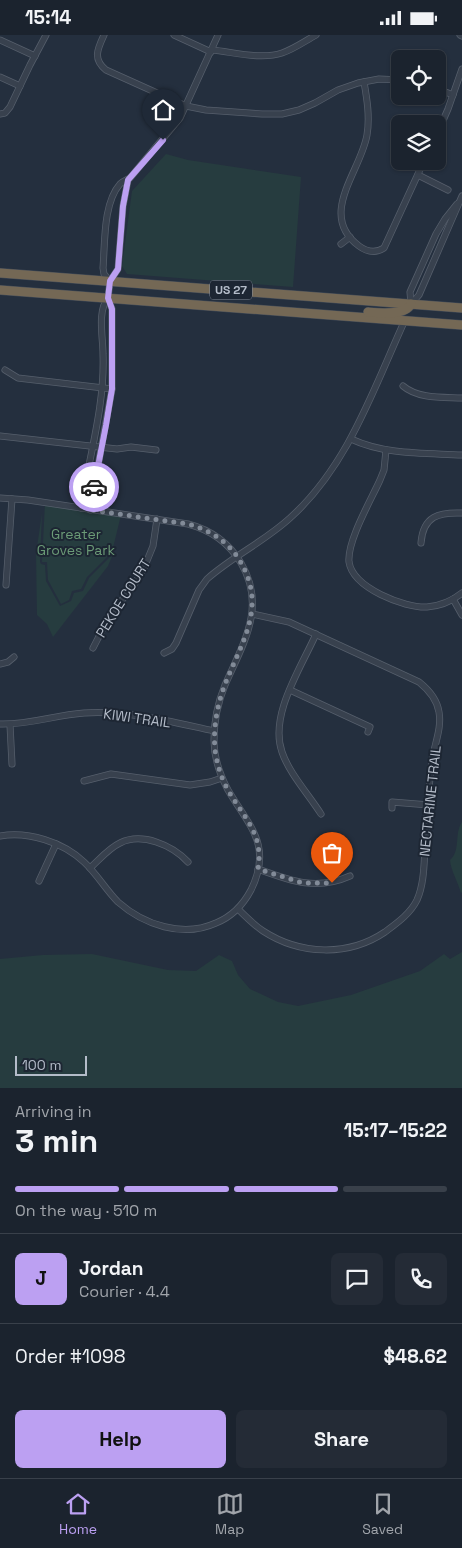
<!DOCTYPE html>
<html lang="en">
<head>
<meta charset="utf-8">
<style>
  :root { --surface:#1b232e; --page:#242b36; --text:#f1f3f6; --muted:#a0a4aa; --line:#39404a; --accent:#bca0f2 }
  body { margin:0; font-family:"Space Grotesk",sans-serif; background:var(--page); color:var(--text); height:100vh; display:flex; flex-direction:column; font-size:19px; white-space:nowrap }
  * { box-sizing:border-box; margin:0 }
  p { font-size:16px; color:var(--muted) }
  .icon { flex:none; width:28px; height:28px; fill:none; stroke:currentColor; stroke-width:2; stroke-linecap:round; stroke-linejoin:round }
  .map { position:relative; height:1053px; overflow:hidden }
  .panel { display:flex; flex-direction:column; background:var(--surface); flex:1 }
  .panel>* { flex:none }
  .tools { position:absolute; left:391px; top:15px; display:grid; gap:10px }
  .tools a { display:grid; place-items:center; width:55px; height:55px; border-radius:8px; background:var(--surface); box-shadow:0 1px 4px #0004,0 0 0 1px var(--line); font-size:25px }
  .scale { position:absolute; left:15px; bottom:12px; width:72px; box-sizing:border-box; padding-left:5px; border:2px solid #b4bcc9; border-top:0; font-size:14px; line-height:18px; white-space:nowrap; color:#b4bcc9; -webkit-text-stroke:4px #1d2633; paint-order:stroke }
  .pin { position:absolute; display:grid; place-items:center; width:42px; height:42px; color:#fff; margin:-51px -21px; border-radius:50% 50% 50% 0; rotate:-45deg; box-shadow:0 0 5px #0007 }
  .pin .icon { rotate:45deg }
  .courier { position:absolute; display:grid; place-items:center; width:50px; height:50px; margin:-25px; border:4px solid #bca0f2; border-radius:50%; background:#fff; color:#222; box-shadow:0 1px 6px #0007 }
  .summary em { font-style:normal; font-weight:700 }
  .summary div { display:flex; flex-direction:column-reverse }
  .summary { display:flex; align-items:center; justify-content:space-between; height:85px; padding:0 15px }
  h1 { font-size:32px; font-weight:700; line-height:38px }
  .bar { display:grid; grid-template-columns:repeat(4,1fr); gap:8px 5px; align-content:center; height:60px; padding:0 15px }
  .bar i { height:6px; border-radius:4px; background:var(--line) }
  .bar .current { background:var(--accent) }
  .bar p { grid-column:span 4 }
  .line { display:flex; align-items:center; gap:12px; padding:0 15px; border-top:1px solid var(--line) }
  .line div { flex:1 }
  .round { display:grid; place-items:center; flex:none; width:52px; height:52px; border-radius:8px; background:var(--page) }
  .action { display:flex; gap:10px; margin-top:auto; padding:10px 15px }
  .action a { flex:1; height:58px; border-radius:8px; background:var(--accent); color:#111; font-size:20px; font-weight:700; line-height:58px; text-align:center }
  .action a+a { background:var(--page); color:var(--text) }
  .status { display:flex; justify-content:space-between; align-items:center; height:35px; padding:0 25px; background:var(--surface); direction:ltr }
  .status svg { height:14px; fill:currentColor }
  .menu { display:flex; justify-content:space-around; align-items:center; height:70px; border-top:1px solid var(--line); background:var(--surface); font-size:14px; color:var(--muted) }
  .menu a { display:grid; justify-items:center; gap:2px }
  .menu .current { color:var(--accent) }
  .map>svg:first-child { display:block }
</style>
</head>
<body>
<div class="status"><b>15:14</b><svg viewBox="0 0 49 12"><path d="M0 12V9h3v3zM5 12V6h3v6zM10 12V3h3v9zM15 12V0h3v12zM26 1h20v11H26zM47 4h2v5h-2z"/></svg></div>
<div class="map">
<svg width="462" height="1053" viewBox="0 0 462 1053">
  <rect width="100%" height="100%" fill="#242f3e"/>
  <g fill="#263c3f">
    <path d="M166,119L188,125L301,142L293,252L127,239L122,231L132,156Z"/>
    <path d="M45,468L121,480L112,517L87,542L81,554L72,556L69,565L61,569L48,545L47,527H42Z"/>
    <path d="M42,478L40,527L41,529L45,530L46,546L60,571L71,566L74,558L83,556L89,543L113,519L108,531L53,602L47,589L37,580L36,519Z"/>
    <path d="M462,787V857L461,858C458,847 451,836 450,825C461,816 454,798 462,787Z"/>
    <path d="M462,917V1053H0V924L43,920L92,919L168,935L196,936L219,920L232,926L238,940L250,954L278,967L298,971L351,960L420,936L444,919L450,924Z"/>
  </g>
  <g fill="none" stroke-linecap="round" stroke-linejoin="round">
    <g stroke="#565f6c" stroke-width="7">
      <g id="minor">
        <path d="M104,0C98,13 92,24 106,35L186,71L206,75L262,79H282L299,75L315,68L338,55L358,48L379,44L400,45"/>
        <path d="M174,0L211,17"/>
        <path d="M460,0L462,1"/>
        <path d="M0,5L35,21"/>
        <path d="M212,15C233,17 261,25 282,18C294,14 305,6 316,0"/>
        <path d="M0,42L20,51"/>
        <path d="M364,47C367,64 370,82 367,100C361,136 317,180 359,211C367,217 376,218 384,213L424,126"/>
        <path d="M438,54L453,60"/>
        <path d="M0,79L5,78L10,72L30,30L46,0"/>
        <path d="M438,97L448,74L462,34"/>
        <path d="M418,140L448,155"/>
        <path d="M341,209L350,202"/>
        <path d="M110,246L104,239L103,233C105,209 103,168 120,149C123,146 127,145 130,143L180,83L218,0"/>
        <path d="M110,246L118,234L123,171L128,145"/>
        <path d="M411,269L419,260L462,161"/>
        <path d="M411,269L410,257L436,199L445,184L457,169"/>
        <path d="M5,335L18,343L112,354"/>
        <path d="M403,351C418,364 444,362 462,363"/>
        <path d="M0,401L117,414L131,412L156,415"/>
        <path d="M351,404C385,420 425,418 462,420"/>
        <path d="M386,415L384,435L380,445C371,465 347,506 349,527C353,553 404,573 427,572C440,571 452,566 462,558"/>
        <path d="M0,463L28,465L188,489C211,495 229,508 241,528C267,572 243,609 225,650C218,667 214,686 214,705C214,722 220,740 228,755C249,791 273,810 251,855C243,870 231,882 216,888C183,903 144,890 118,867C106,855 97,839 84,827C63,807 28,796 0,801"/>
        <path d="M81,473C89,422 105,371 103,319C103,302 97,276 108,263"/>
        <path d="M90,475L112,354V274L108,263L110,246"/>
        <path d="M421,508C423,481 439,477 462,478"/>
        <path d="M6,550L12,464"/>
        <path d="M453,564L462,580"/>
        <path d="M316,599C301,633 269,680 282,717C289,738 309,760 321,779"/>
        <path d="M93,613L110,580L134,550L144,533L153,511L157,484"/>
        <path d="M164,618L172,614L176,608L199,555L207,544C233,521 265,506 290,483C348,431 373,355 405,285"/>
        <path d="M0,629L8,627L14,622"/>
        <path d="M290,655L370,692L368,697"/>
        <path d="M0,689C29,690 55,680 84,678C128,675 172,687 214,696"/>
        <path d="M10,690L12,729"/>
        <path d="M84,746L111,739L190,750L210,747L222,743"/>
        <path d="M392,773V767L429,770"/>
        <path d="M90,833C99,825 109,813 120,808C142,797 172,810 188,827"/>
        <path d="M258,834C291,846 316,856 350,841"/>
        <path d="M39,846L56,809"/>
        <path d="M238,874C246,882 254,890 263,896C300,920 348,922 385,897C397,888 410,879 417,865C424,849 424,830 425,813C427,784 428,754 432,726C434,710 442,694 439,677C437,664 429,655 419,647L289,587L252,579"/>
      </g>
    </g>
    <g stroke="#434c59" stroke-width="10">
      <g id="highway">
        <path d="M0,238L462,273"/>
        <path d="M0,255L462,290"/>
        <path d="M368,277C379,278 405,281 411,269"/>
      </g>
    </g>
    <use href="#minor" stroke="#38414e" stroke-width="5.5"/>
    <use href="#highway" stroke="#746855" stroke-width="9"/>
  </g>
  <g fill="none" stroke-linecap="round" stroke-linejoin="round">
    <path stroke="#828b98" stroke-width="5" stroke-dasharray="0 9" d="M94,452L90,475L188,489C209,495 228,506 240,526C268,573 241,607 224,652C217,672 213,693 215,715C217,729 221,743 228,755C244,783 264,799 258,834L303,848H332"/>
    <path stroke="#bca0f2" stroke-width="6" d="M94,452L106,390L112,354V274L108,263L110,246L118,234L123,171L128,145L163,105"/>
  </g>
  <g text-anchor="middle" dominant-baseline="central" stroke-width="4" stroke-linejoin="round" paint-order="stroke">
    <rect fill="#1d2633" stroke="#878f9c" stroke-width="1" x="210" y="245.5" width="42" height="19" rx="4"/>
    <g font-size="12" font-weight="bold" fill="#b4bcc9">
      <text x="231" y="255">US 27</text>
    </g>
    <g font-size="14" fill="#6b9a76" stroke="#1d2633">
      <text x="76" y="499">Greater<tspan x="76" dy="16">Groves Park</tspan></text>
    </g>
    <g font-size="14" fill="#b4bcc9" stroke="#1d2633">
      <text transform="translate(123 563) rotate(-58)">PEKOE COURT</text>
      <text transform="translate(137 683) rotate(8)">KIWI TRAIL</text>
      <text transform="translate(430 766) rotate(-84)">NECTARINE TRAIL</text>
    </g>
  </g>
</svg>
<div class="tools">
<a><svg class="icon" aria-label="locate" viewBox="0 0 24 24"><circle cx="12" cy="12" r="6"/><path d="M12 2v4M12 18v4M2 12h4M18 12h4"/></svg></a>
<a><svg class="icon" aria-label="layers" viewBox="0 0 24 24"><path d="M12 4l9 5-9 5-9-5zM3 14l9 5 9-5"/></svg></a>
</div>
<div class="scale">100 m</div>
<div class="pin" style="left:332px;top:848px;background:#ea580c"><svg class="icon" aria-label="bag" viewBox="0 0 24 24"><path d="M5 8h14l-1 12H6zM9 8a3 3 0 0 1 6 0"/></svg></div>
<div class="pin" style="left:163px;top:105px;background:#1f2937"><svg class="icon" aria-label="home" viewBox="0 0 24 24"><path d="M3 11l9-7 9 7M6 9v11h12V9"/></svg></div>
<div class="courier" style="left:94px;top:452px"><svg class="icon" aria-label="car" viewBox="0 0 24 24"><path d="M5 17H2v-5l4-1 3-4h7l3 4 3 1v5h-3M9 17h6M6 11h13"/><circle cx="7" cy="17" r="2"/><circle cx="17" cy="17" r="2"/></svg></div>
</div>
<section class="panel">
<div class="summary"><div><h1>3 min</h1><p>Arriving in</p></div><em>15:17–15:22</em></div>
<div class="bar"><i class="current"></i><i class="current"></i><i class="current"></i><i></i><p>On the way · 510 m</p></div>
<div class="line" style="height:90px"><b class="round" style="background:var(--accent);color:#111">J</b><div><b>Jordan</b><p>Courier · 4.4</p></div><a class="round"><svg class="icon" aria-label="chat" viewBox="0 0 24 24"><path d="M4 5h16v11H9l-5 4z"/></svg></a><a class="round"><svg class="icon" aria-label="phone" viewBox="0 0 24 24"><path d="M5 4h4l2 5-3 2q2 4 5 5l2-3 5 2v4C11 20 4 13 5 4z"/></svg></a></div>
<div class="line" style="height:65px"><div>Order #1098</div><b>$48.62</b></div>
<div class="action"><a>Help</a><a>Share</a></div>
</section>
<nav class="menu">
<a class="current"><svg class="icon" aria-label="home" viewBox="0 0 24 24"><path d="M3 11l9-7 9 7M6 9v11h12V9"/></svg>Home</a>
<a><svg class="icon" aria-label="map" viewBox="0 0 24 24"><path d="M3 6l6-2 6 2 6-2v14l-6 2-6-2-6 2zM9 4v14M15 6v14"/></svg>Map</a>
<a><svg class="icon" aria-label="saved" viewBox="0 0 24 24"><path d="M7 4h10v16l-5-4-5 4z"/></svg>Saved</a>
</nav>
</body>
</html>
